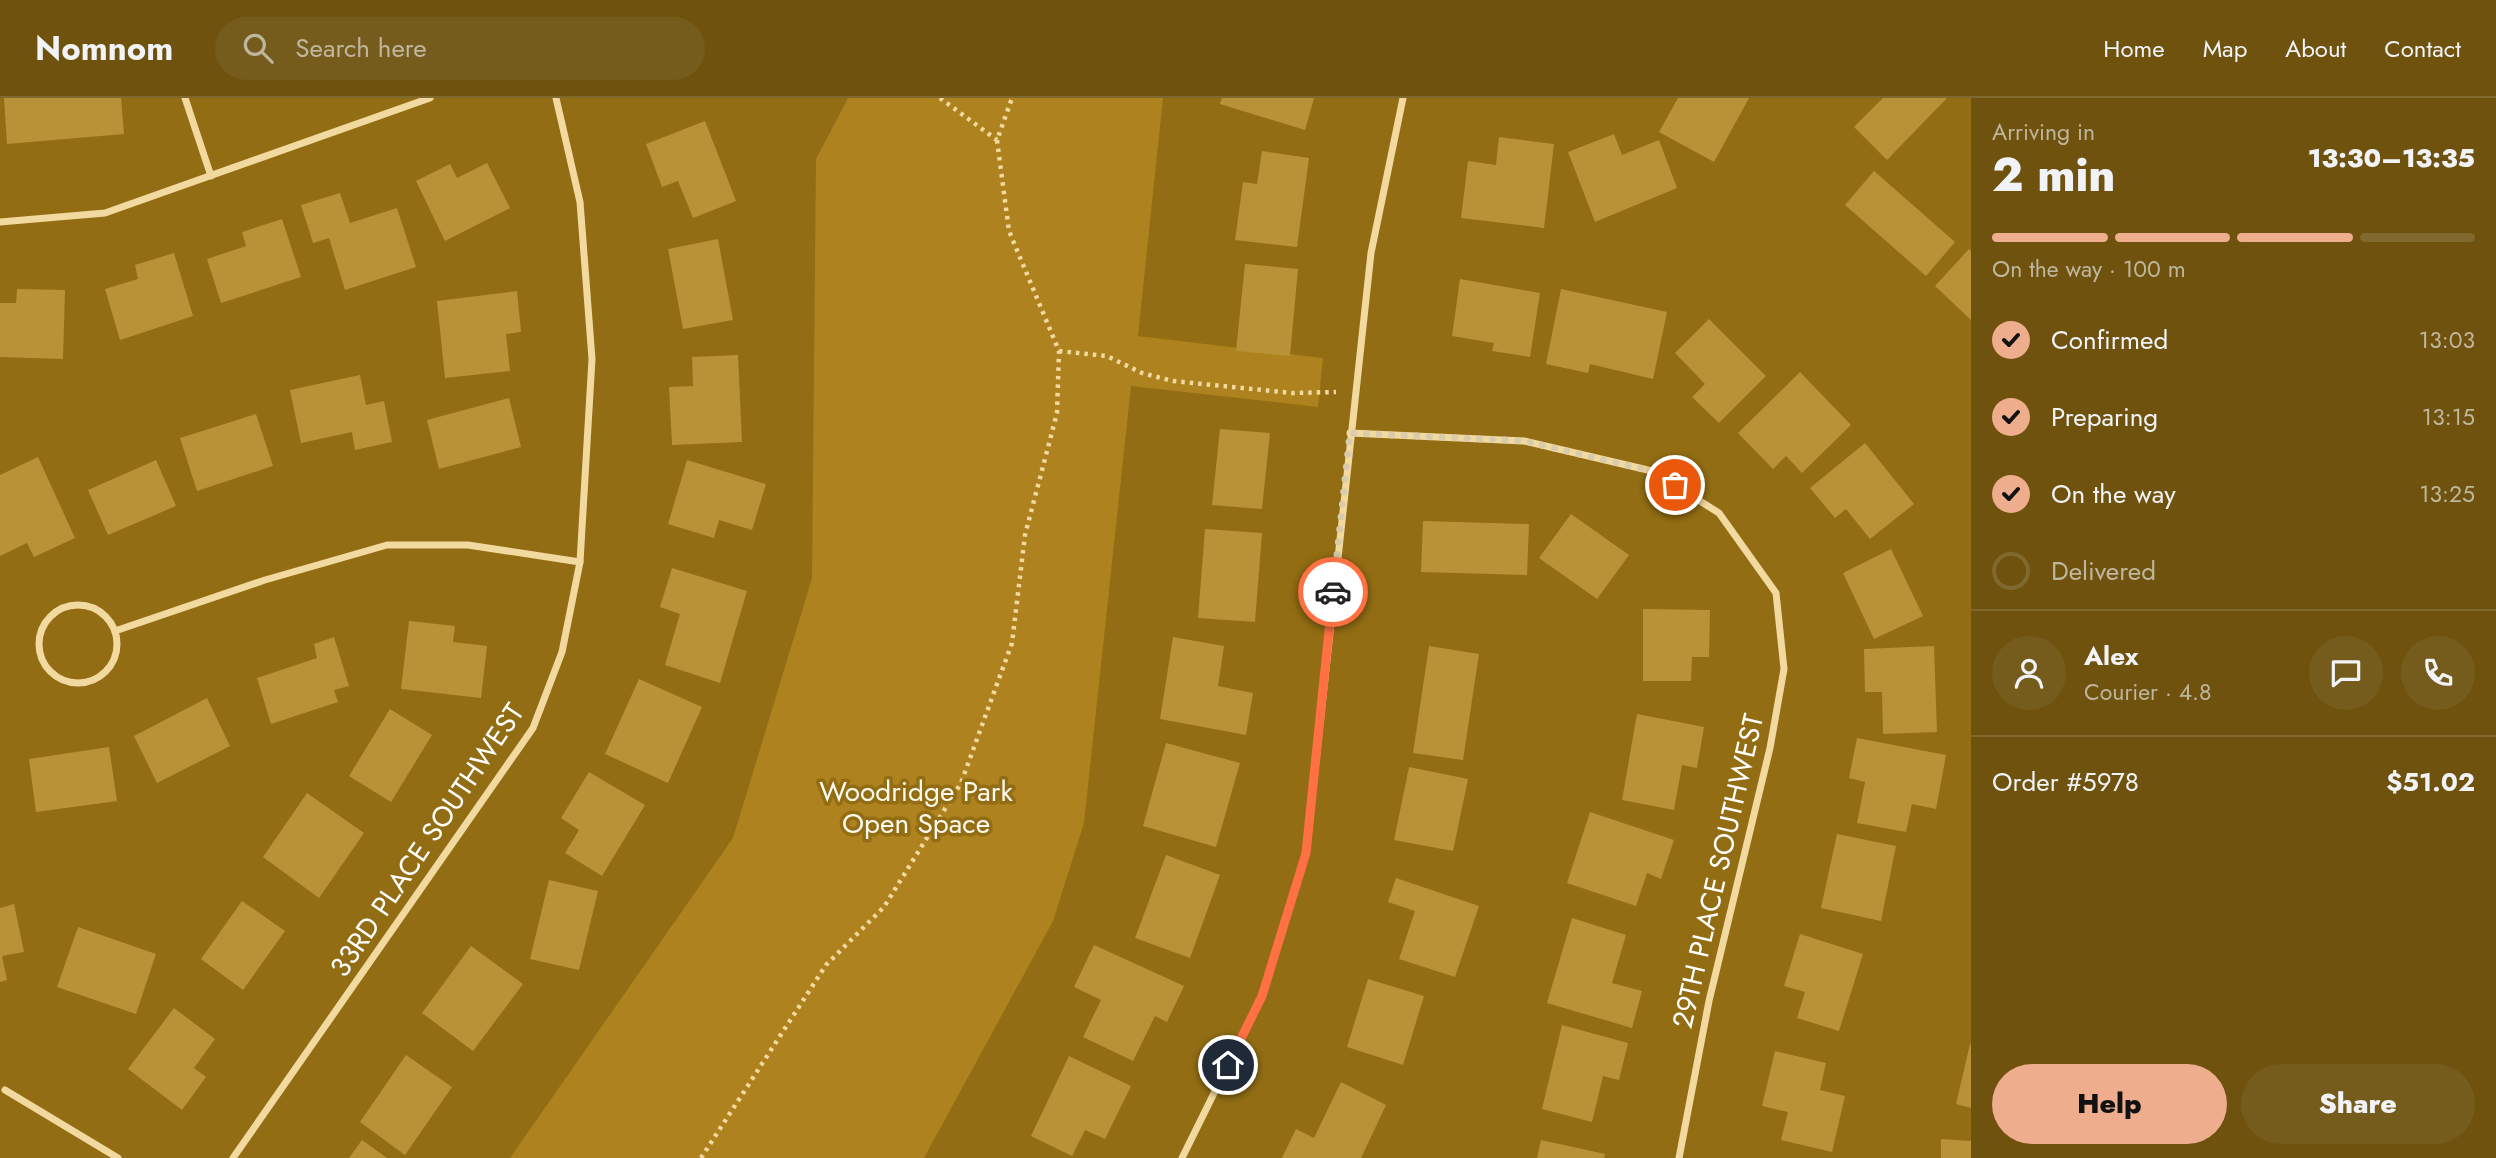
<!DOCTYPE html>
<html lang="en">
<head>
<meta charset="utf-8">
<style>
  :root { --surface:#6e520e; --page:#765c1c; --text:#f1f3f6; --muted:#bfb69e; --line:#80692e; --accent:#eead8d }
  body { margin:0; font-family:Jost,sans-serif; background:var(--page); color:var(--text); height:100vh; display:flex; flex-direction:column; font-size:26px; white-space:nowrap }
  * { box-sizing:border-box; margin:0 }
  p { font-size:23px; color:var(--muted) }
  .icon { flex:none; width:38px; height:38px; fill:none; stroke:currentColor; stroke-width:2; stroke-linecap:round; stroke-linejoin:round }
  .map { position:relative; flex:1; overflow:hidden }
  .drawer { display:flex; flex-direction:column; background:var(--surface); width:525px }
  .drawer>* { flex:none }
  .pin { position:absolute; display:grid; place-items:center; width:60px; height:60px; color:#fff; margin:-30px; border:4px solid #fff; border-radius:50%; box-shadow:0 2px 7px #0007 }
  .courier { position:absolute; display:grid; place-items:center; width:70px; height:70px; margin:-35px; border:5px solid #ff7043; border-radius:50%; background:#fff; color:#222; box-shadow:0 2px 9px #0007 }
  .summary em { font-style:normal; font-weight:800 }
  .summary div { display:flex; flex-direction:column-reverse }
  .summary { display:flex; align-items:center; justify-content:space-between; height:119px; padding:0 21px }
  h1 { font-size:46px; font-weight:800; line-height:52px }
  .bar { display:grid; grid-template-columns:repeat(4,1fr); gap:10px 7px; align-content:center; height:84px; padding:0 21px }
  .bar i { height:9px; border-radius:5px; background:var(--line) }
  .bar .active { background:var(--accent) }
  .bar p { grid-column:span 4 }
  .line { display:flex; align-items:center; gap:18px; padding:0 21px; border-top:2px solid var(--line) }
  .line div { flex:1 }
  .round { display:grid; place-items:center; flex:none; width:74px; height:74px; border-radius:37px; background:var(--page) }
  ol { padding:0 21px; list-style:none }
  li { display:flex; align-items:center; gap:21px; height:77px }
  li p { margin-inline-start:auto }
  li .icon { padding:7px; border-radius:50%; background:var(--accent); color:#111; stroke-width:4 }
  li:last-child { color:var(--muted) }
  li i { width:38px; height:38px; border:4px solid var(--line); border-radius:50% }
  .primary-button { display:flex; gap:14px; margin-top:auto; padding:14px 21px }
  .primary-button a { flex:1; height:80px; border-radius:42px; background:var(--accent); color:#111; font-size:28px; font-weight:800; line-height:80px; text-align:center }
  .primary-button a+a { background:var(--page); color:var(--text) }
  header { display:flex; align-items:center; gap:42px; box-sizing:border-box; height:98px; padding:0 35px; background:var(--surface); border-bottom:2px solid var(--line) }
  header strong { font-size:33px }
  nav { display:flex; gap:38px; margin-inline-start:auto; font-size:24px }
  .search { width:490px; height:63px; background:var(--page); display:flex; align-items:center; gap:18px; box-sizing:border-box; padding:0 24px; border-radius:38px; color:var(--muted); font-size:26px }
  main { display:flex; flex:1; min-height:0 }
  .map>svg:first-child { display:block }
</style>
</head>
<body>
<header>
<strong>Nomnom</strong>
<div class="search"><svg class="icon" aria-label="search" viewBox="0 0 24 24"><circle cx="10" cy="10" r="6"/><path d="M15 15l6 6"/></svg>Search here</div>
<nav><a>Home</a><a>Map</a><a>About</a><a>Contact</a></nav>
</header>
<main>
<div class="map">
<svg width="1971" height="1060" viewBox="0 0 1971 1060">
  <rect width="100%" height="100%" fill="#926d13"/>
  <path fill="#ae821e" d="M848,0H1163L1138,238L1323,260L1318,309L1131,288L1084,725L1053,823L924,1060H510L733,740L812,480L816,61Z"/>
  <g fill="#b99237">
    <path d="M4,0H121L124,36L7,46Z"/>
    <path d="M1222,0H1314L1305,32L1220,6Z"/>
    <path d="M1678,0H1749L1714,64L1659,34Z"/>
    <path d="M1883,0H1947L1887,62L1854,29Z"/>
    <path d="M705,23L736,103L693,120L678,83L662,89L646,46Z"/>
    <path d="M1614,36L1622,57L1659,42L1677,90L1595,124L1568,54Z"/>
    <path d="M1499,39L1554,46L1544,130L1461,120L1468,63L1496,67Z"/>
    <path d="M1262,53L1309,60L1297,149L1235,142L1243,84L1257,86Z"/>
    <path d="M487,65L510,110L445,143L416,83L450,66L457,80Z"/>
    <path d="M1874,73L1955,144L1926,178L1845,107Z"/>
    <path d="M340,95L350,125L397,110L416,169L345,192L329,140L313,145L301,107Z"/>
    <path d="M282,121L301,179L221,205L207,161L246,148L242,134Z"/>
    <path d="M718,141L733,222L683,231L668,151Z"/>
    <path d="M1969,151L1971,153V222L1935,188Z"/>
    <path d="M174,155L193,218L120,242L105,191L138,181L135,167Z"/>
    <path d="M1245,166L1298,171L1290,258L1236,253Z"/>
    <path d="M1460,181L1540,195L1530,259L1492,253L1494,245L1452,238Z"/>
    <path d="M17,191L65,192L63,261L0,259V205H16Z"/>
    <path d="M1561,191L1667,214L1653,281L1590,266L1588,275L1546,266Z"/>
    <path d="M517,193L521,234L506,236L510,273L445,280L437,203Z"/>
    <path d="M1709,221L1766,278L1719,325L1692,299L1705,286L1675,255Z"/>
    <path d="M738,257L742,344L672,347L669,289L693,288L692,259Z"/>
    <path d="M1800,274L1851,327L1802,375L1786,358L1773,371L1738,335Z"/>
    <path d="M360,277L366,307L384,303L392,344L355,352L352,334L301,345L290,292Z"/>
    <path d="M509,300L521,349L439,371L427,322Z"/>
    <path d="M256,316L273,368L197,393L180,340Z"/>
    <path d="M1220,331L1270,335L1262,411L1212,407Z"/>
    <path d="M1865,345L1914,406L1870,441L1846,411L1835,420L1810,390Z"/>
    <path d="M38,359L75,440L34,459L27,445L0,458V377Z"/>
    <path d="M156,362L176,408L108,437L88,392Z"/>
    <path d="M687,362L766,386L752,432L719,422L714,440L668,426Z"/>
    <path d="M1571,416L1629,457L1597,501L1539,460Z"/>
    <path d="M1423,423L1529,426L1527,477L1421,474Z"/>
    <path d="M1205,431L1262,435L1255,524L1198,520Z"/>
    <path d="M1891,451L1923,518L1874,541L1843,475Z"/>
    <path d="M672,470L747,493L720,585L665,567L680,516L660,509Z"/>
    <path d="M1643,511L1710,512L1709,559H1692L1691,583H1643Z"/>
    <path d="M409,523L455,528L453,544L487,548L481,600L401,591Z"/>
    <path d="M334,539L349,588L334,592L338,604L271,626L257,580L317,560L314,546Z"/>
    <path d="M1173,539L1224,548L1218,588L1253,595L1246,637L1160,621Z"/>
    <path d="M1429,548L1479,556L1463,662L1413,655Z"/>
    <path d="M1934,548L1937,634L1883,636L1882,594H1865L1864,551Z"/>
    <path d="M639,581L702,609L668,685L605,656Z"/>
    <path d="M207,600L230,648L157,685L134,638Z"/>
    <path d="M390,611L432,637L391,704L349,678Z"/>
    <path d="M1637,616L1704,629L1697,670L1682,667L1674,712L1622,702Z"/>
    <path d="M1857,640L1946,657L1936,711L1912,706L1906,734L1857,725L1865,684L1849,680Z"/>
    <path d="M1166,645L1240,665L1216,749L1143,728Z"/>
    <path d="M109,649L117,703L36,714L29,661Z"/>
    <path d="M1409,669L1468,681L1453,753L1394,742Z"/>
    <path d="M589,674L645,707L602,778L565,755L579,732L561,720Z"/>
    <path d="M307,695L364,735L319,800L263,759Z"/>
    <path d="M1590,714L1674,742L1661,781L1647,775L1636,808L1567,785Z"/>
    <path d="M1837,736L1896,748L1881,823L1821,810Z"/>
    <path d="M1166,757L1220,777L1190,860L1135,840Z"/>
    <path d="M1396,780L1479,808L1455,879L1399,861L1415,813L1388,804Z"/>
    <path d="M549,782L598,793L579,872L530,861Z"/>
    <path d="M242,803L285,833L243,892L201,861Z"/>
    <path d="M14,806L24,854L2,858L7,882L0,884V810Z"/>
    <path d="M1572,820L1626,837L1612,885L1642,893L1632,930L1547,905Z"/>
    <path d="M78,829L156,856L136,916L57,889Z"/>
    <path d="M1800,836L1863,856L1839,933L1797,920L1805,894L1784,888Z"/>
    <path d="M1094,847L1184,888L1167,924L1155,918L1133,963L1083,939L1101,902L1074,889Z"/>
    <path d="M471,848L523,886L473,953L422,915Z"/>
    <path d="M1368,881L1424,898L1403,967L1347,949Z"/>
    <path d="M174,910L215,941L194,970L206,979L182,1012L128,971Z"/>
    <path d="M1562,927L1628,945L1619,982L1603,978L1592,1024L1542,1011Z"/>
    <path d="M1970,946H1971V1010L1956,1006Z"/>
    <path d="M1775,953L1826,965L1820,992L1845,998L1832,1054L1781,1042L1788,1014L1762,1008Z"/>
    <path d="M406,957L452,989L405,1057L360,1024Z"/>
    <path d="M1069,958L1131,988L1105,1041L1085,1032L1072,1058L1031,1038Z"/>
    <path d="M1341,984L1386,1007L1361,1060H1282L1296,1031L1314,1040Z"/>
    <path d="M1941,1041L1971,1043V1060H1941Z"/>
    <path d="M362,1042L387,1060H349Z"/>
    <path d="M1541,1042L1605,1056L1604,1060H1537Z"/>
  </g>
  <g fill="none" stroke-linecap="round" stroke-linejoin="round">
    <g stroke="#f2d9a0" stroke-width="4.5" stroke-dasharray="3.5 5" stroke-linecap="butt">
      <path d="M940,0L997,42"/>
      <path d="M1059,253L1107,258L1142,275L1173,283L1292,295L1336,294"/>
      <path d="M701,1060L826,867L884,809L961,685L1012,545L1025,437L1057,315L1059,253L1009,133L997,42L1012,0"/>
    </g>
    <g stroke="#f2d9a0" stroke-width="7">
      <path d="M185,0L211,78"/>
      <path d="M0,124L105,115L430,0"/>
      <path d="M1350,335L1524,343L1652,373L1719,415L1776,495L1784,571L1770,650L1709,903L1679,1060"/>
      <circle cx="78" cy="546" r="39"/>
      <path d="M115,533L265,482L387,447H468L580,464"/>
      <path d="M5,992L118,1060"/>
      <path d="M233,1060L533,630L562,554L580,464L592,261L580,104L556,0"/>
      <path d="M1182,1060L1262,898L1306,756L1371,155L1403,0"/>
    </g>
  </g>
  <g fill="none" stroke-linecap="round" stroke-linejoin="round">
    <path stroke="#d9ccac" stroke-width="7" stroke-dasharray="0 12.6" d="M1333,494L1350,335L1524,343L1652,373L1675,387"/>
    <path stroke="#ff7043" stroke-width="9" d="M1228,967L1262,898L1306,755L1333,494"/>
  </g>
  <g text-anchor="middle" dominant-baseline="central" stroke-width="7" stroke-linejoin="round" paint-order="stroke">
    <g font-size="28" fill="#fef9ee" stroke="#926d13">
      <text x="916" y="693">Woodridge Park<tspan x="916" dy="32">Open Space</tspan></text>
    </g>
    <g font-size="28" fill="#fff" stroke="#926d13">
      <text transform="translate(427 742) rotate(-56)">33RD PLACE SOUTHWEST</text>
      <text transform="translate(1718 773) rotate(-77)">29TH PLACE SOUTHWEST</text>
    </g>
  </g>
</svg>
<div class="pin" style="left:1675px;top:387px;background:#ea580c"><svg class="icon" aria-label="bag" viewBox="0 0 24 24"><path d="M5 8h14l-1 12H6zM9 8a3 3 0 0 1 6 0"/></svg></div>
<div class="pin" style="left:1228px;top:967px;background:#1f2937"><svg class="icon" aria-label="home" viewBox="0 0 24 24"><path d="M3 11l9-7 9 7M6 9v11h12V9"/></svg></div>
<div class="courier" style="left:1333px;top:494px"><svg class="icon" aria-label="car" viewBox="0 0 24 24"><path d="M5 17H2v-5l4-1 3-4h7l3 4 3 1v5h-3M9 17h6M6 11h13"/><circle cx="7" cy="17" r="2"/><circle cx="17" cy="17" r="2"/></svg></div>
</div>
<section class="drawer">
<div class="summary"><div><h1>2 min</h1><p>Arriving in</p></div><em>13:30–13:35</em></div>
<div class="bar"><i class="active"></i><i class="active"></i><i class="active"></i><i></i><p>On the way · 100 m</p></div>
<ol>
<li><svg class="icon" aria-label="check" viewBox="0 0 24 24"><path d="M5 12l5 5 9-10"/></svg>Confirmed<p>13:03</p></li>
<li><svg class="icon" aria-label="check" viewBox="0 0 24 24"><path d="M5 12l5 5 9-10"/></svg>Preparing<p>13:15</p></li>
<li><svg class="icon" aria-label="check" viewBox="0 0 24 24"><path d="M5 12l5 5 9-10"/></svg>On the way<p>13:25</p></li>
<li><i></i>Delivered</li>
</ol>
<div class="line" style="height:126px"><a class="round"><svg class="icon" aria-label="person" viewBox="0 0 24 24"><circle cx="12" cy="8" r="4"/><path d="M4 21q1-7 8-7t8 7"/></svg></a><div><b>Alex</b><p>Courier · 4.8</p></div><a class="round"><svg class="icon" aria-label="chat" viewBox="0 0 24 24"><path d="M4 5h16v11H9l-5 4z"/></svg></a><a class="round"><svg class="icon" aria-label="phone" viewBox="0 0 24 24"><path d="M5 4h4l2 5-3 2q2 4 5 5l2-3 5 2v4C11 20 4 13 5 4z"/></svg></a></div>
<div class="line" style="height:91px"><div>Order #5978</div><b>$51.02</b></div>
<div class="primary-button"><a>Help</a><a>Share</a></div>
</section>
</main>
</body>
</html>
